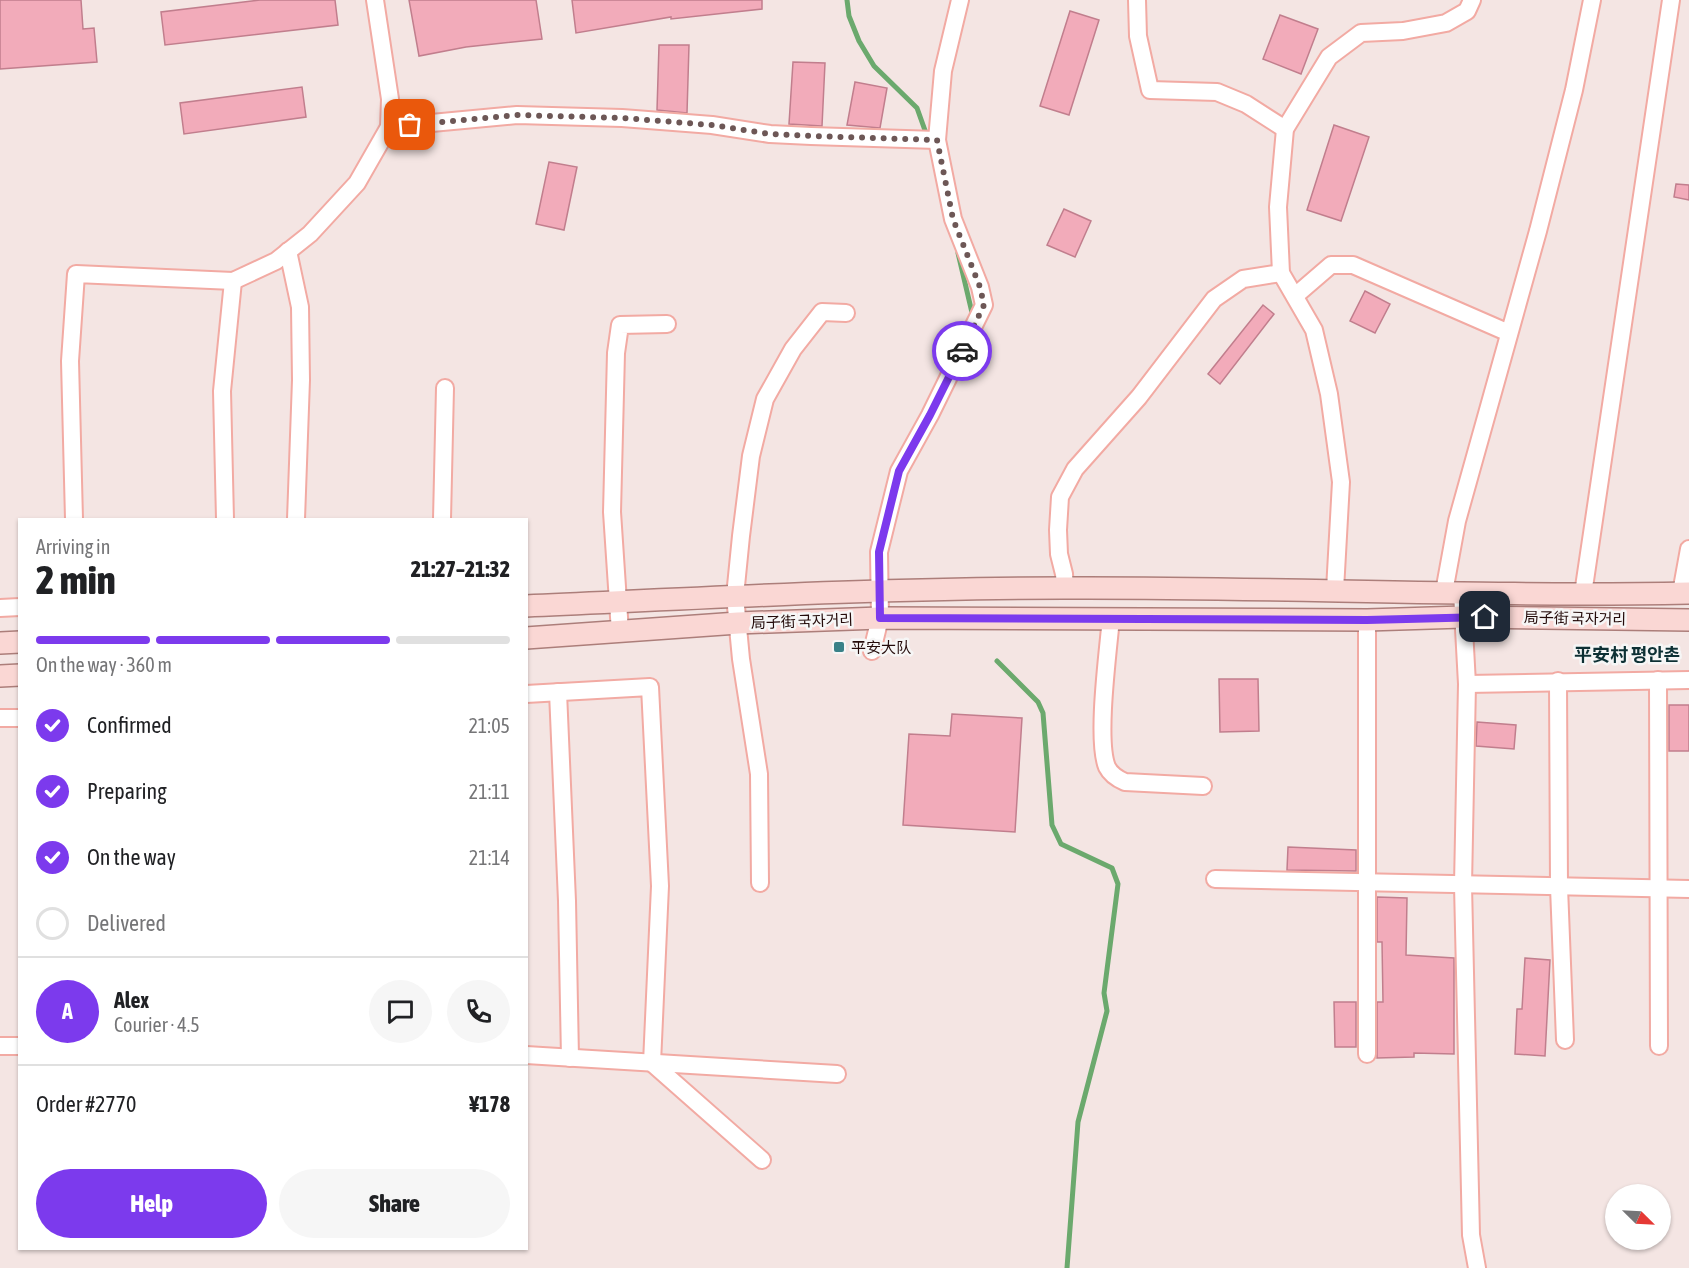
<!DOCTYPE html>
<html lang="en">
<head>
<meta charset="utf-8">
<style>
  :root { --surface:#fff; --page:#f6f6f6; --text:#202124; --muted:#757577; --line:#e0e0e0; --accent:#7c3aed }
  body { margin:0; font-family:"Asap Condensed","Noto Sans SC","Noto Sans KR",sans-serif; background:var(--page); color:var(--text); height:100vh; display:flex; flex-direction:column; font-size:22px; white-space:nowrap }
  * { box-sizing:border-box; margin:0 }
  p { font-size:20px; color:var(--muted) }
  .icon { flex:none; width:33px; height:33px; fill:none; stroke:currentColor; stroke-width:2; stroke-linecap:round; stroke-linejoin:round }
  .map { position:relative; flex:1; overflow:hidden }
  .details { position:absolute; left:18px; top:518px; width:510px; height:732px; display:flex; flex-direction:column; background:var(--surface); border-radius:0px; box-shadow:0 2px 4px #0004 }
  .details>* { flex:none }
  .needle { width:39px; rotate:114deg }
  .fabs { position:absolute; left:1605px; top:1184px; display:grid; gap:12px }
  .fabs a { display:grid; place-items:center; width:66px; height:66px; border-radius:50%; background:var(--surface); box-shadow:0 2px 4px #0004; font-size:30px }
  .pin { position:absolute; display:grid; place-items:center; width:51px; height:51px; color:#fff; margin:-26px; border-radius:12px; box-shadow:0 3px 9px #0006 }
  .courier { position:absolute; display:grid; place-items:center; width:60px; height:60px; margin:-30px; border:4px solid #7c3aed; border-radius:50%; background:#fff; color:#222; box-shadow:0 2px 8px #0007 }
  .overview em { font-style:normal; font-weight:800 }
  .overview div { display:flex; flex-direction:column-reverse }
  .overview { display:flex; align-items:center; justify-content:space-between; height:102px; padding:0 18px }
  h1 { font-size:39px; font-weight:800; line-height:45px }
  .bar { display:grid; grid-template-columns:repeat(4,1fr); gap:9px 6px; align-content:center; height:72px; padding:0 18px }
  .bar i { height:8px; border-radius:4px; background:var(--line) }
  .bar .selected { background:var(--accent) }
  .bar p { grid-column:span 4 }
  .line { display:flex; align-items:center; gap:15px; padding:0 18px; border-top:2px solid var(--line) }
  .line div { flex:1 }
  .round { display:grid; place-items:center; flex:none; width:63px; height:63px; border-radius:32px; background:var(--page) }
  ol { padding:0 18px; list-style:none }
  li { display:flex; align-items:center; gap:18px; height:66px }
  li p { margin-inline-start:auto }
  li .icon { padding:6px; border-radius:50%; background:var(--accent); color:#fff; stroke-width:4 }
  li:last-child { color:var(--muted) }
  li i { width:33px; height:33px; border:3px solid var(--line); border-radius:50% }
  .button { display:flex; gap:12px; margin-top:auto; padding:12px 18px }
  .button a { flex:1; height:69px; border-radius:36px; background:var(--accent); color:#fff; font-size:24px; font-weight:800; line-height:69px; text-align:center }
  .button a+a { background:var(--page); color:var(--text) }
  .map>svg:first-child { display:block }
</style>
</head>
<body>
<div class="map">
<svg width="1689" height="1268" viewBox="0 0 1689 1268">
  <rect width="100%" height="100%" fill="#f4e5e3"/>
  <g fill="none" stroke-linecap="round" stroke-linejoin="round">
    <g stroke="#6ba96d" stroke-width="5">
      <path d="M847,0L849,16L859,41L874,66L917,108L927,136"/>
      <path d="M958,253L973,317"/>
      <path d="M997,661L1038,702L1043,713L1052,825L1061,844L1112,868L1118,884L1104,993L1107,1011L1078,1122L1067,1268"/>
    </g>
  </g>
  <g fill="#f2abba" stroke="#c17e8d" stroke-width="1.5">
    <path d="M0,0H81L83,29L94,28L97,62L0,69Z"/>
    <path d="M260,0H335L338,25L165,45L161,12Z"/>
    <path d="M409,0H536L542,39L466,47L419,56Z"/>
    <path d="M572,0H762V9L671,19V17L576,33Z"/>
    <path d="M1070,11L1099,20L1069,115L1040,106Z"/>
    <path d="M1280,15L1318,29L1301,74L1263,59Z"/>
    <path d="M659,45H689L687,113L657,110Z"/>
    <path d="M793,62L825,63L822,126L789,124Z"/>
    <path d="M855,82L887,88L880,128L847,125Z"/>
    <path d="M302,87L306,117L184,134L180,103Z"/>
    <path d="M1334,125L1369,137L1341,221L1307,210Z"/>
    <path d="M549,162L577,167L564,230L536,224Z"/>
    <path d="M1676,184L1689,185V200L1674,197Z"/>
    <path d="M1064,209L1091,221L1075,257L1047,245Z"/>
    <path d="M1365,291L1390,304L1375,333L1350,321Z"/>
    <path d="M1263,305L1274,314L1220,384L1208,374Z"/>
    <path d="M1219,679H1258L1259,731L1220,732Z"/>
    <rect x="1669" y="705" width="20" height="46"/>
    <path d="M952,714L1022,718L1015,832L903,825L909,734L950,736Z"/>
    <path d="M1477,722L1516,725L1514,749L1476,746Z"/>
    <path d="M1288,847L1356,850V871L1287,870Z"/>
    <path d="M1377,897L1407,898L1406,955L1454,958V1054L1414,1053V1057L1377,1058V1002H1383L1382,942H1377Z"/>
    <path d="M1525,958L1550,960L1545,1056L1515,1054L1517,1009H1522Z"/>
    <path d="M1334,1002H1356V1047H1335Z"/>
  </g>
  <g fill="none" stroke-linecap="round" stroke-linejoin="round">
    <g stroke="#f2aaa3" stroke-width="20">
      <g id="minor">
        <path d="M1137,0L1138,36L1150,90L1217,92L1246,104L1285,129"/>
        <path d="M389,127L517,115L622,118L712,125L770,134L811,136L937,140"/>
        <path d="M288,251L300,307L301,380L296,519"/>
        <path d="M1295,296L1331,265H1353L1509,333"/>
        <path d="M74,519L70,361L76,274L233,281L276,261L310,234L357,183L389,127L390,99L375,0"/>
        <path d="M225,519L222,391L233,281"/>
        <path d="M442,519L445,388"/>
        <path d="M1065,588L1064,574L1059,554L1058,530L1060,497L1075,469L1139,397L1214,299L1243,279L1281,273"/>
        <path d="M1335,590L1341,482L1329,394L1314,330L1281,273L1278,207L1285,129L1329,57L1361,33L1403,31L1446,23L1467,11L1472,0"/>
        <path d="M1444,592L1457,521L1538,231L1574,90L1592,0"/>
        <path d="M1462,592L1467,684L1463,885L1471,1235L1477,1268"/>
        <path d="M1681,593L1689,549"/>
        <path d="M1583,594L1671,0"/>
        <path d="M0,608L20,607"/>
        <path d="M1111,618C1108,652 1096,740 1107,767C1111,775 1118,779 1125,782L1203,786"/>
        <path d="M1367,620V1054"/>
        <path d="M620,632L612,512L616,353L620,325L667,324"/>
        <path d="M872,651L880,618L879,552L899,471L930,415L984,305L980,287L953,219L937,140L943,71L960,0"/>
        <path d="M1658,680L1659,1046"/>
        <path d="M1558,681L1559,887L1565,1040"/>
        <path d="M1467,684L1689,680"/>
        <path d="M558,692L567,901L570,1058"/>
        <path d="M526,694L650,687L660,886L652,1063L762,1160"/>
        <path d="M0,718H20"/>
        <path d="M1215,879L1689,889"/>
        <path d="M760,883L759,774L741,659L735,596L741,536L751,456L765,399L793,349L822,312L846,313"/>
        <path d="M0,1046H20"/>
        <path d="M526,1055L837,1074"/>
      </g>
    </g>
    <g stroke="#ac7e7a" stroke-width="24">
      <g id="major">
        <path d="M526,606C706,598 884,588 1064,588C1272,587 1481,597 1689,593"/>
        <path d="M526,638L738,623L880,618L1367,620L1463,617L1689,620"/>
        <path d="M0,643L20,642"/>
        <path d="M0,676L20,675"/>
      </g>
    </g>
    <use href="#minor" stroke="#fff" stroke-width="16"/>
    <use href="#major" stroke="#fad7d4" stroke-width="21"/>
  </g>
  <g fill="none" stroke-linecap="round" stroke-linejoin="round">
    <path stroke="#6d5756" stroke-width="6" stroke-dasharray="0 10.8" d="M410,125L517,115L622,118L712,125L770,134L811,136L937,140L953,219L980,287L984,305L962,351"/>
    <path stroke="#7c3aed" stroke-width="8" d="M962,351L930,415L899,471L879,552L880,618L1367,620L1485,617"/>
  </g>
  <rect fill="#398188" stroke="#f6f6f6" stroke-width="2" x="833" y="641" width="12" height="12" rx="3"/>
  <g text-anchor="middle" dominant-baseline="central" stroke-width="5" stroke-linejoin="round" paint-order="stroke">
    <g font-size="15" fill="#240b0a" stroke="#f6f6f6">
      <text transform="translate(1575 618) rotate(1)">局子街 국자거리</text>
      <text transform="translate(802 621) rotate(-2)">局子街 국자거리</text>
    </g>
    <g font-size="15" fill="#240b0a" stroke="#f6f6f6" text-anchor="start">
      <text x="851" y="647">平安大队</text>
    </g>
    <g font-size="18" font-weight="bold" fill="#0d3034" stroke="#f6f6f6">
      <text x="1627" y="654">平安村 평안촌</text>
    </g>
  </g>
</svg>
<div class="fabs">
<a><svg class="needle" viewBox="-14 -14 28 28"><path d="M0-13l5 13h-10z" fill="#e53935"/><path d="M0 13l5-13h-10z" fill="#757577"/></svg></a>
</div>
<div class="pin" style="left:410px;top:125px;background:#ea580c"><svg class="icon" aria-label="bag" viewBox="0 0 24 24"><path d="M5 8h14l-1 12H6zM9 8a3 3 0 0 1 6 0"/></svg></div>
<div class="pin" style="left:1485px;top:617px;background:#1f2937"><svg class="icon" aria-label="home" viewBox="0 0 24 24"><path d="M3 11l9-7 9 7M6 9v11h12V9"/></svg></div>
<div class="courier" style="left:962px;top:351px"><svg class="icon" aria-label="car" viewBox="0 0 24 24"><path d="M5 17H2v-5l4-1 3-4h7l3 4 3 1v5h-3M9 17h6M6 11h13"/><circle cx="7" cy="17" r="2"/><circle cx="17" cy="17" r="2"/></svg></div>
<section class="details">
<div class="overview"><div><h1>2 min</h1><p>Arriving in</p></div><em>21:27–21:32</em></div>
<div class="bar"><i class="selected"></i><i class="selected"></i><i class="selected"></i><i></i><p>On the way · 360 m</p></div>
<ol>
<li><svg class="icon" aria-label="check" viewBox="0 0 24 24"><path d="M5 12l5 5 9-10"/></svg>Confirmed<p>21:05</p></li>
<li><svg class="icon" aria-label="check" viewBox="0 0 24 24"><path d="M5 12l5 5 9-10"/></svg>Preparing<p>21:11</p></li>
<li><svg class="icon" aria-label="check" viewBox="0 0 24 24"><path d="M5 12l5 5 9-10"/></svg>On the way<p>21:14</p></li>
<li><i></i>Delivered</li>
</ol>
<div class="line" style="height:108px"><b class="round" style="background:var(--accent);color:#fff">A</b><div><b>Alex</b><p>Courier · 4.5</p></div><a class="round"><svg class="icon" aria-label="chat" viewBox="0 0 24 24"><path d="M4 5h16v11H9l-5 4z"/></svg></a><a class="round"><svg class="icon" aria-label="phone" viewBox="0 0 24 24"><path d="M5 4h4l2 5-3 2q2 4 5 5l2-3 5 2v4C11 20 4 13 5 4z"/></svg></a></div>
<div class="line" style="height:78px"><div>Order #2770</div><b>¥178</b></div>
<div class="button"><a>Help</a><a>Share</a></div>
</section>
</div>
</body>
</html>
